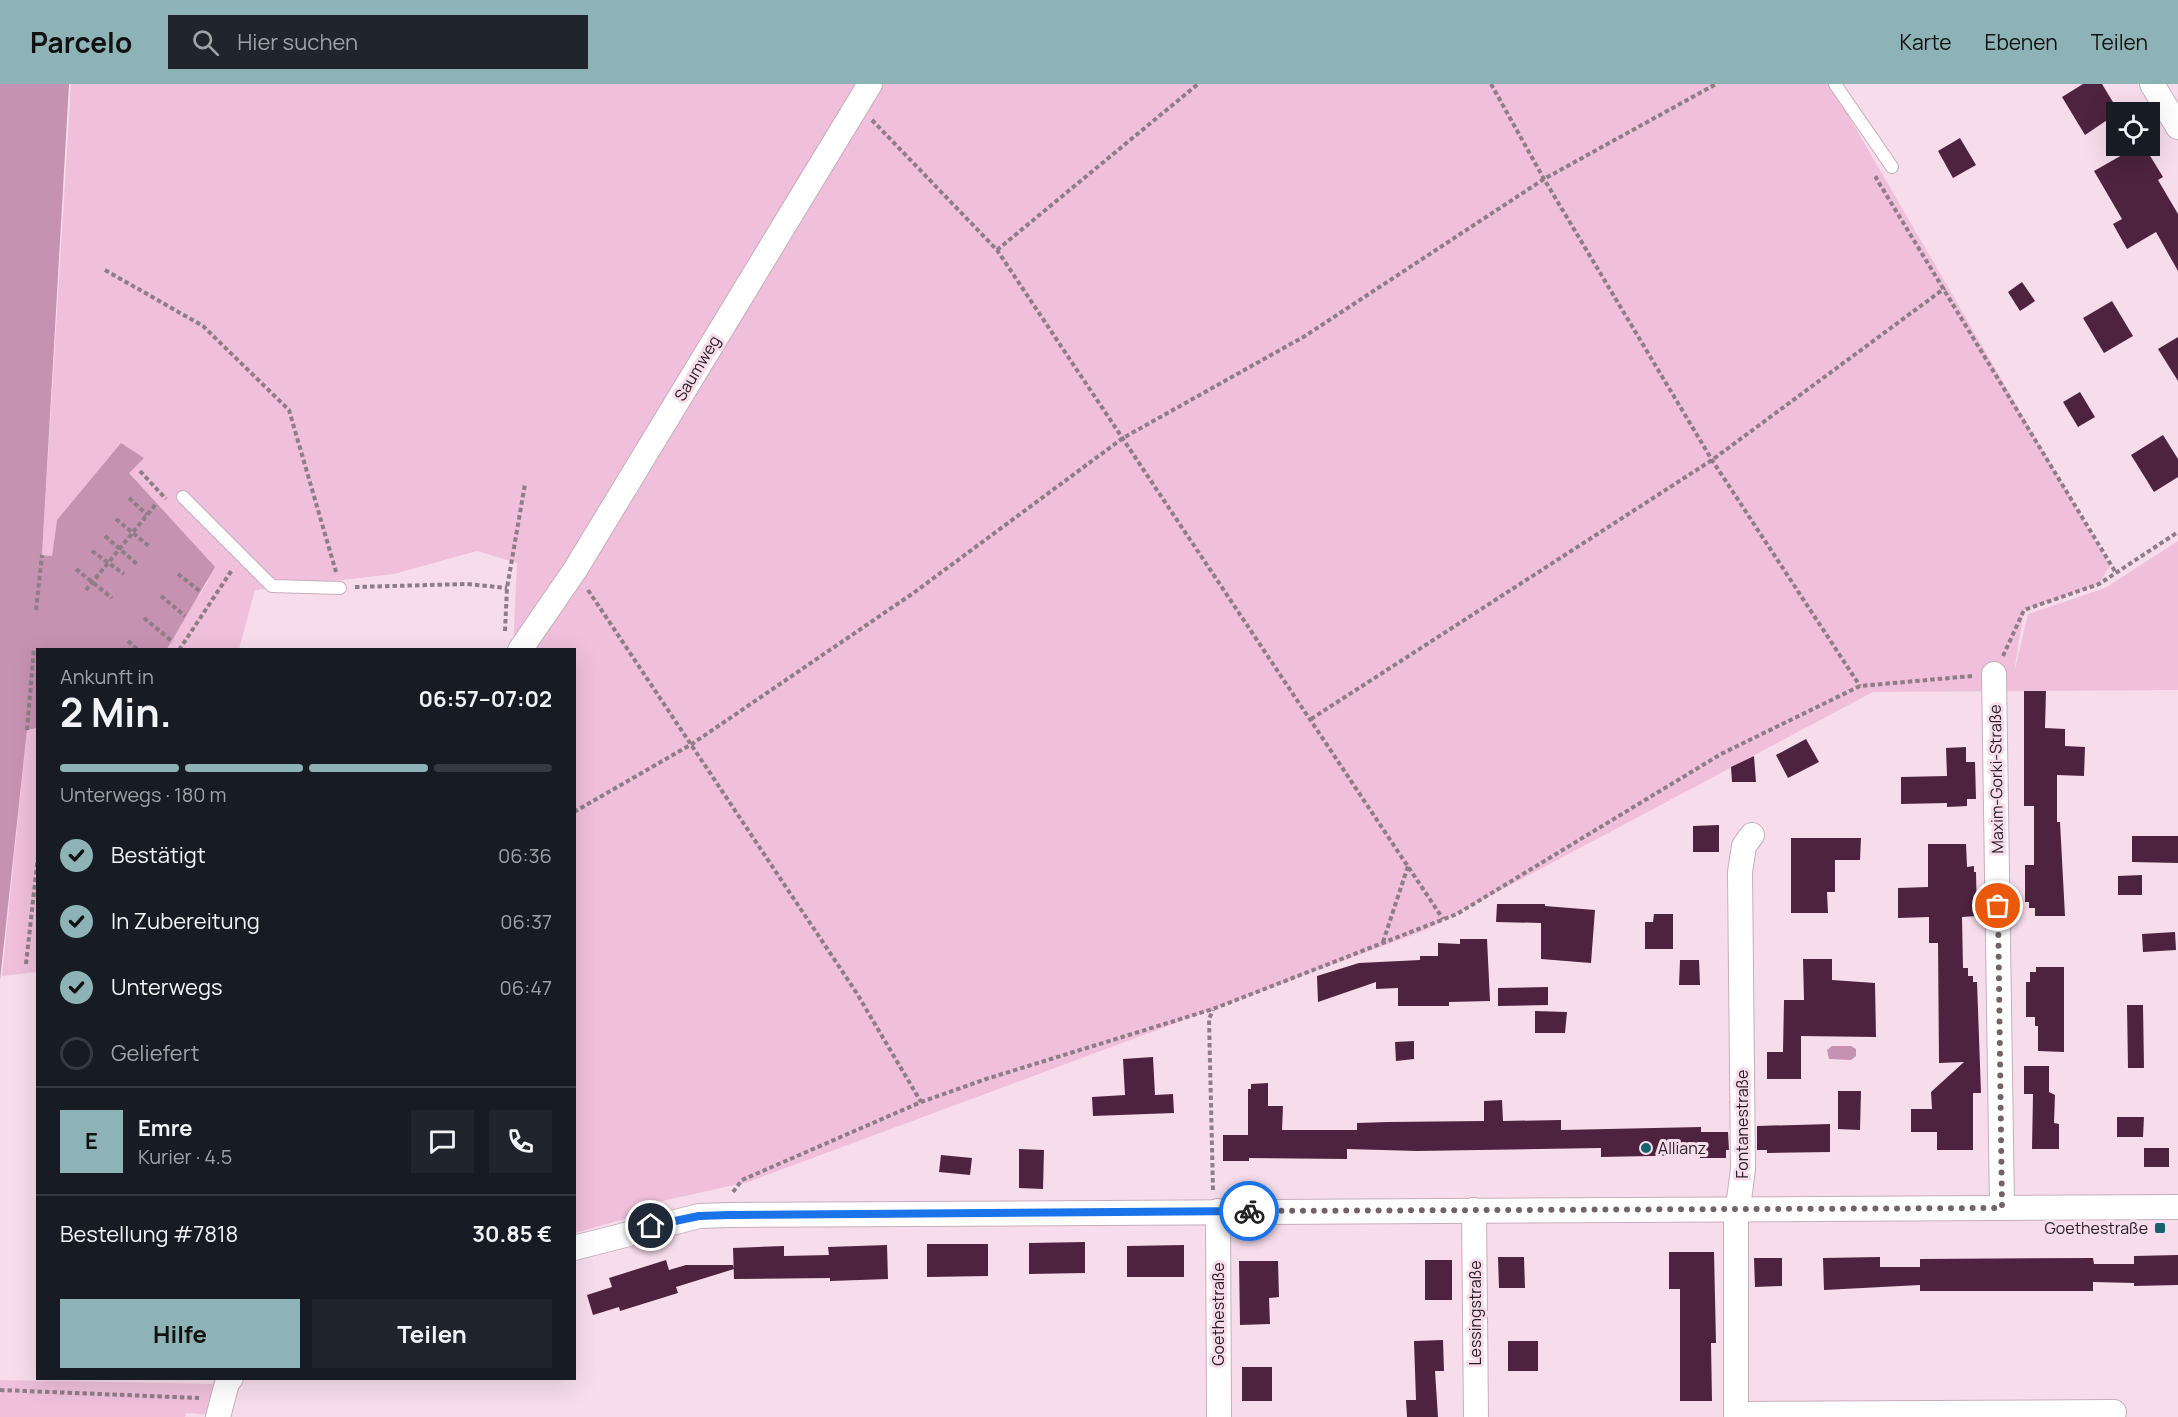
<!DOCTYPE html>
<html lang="de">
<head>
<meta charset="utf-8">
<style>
  :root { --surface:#171b24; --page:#20242c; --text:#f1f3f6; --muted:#9ea1a6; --line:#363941; --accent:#8eb3b7 }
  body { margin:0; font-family:Manrope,sans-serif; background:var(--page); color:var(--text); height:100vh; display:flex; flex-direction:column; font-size:22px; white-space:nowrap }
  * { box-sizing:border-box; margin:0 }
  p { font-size:20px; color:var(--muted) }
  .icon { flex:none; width:33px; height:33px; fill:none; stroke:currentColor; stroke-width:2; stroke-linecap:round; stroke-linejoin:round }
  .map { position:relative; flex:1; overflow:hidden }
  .sheet { position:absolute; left:36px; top:564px; width:540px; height:732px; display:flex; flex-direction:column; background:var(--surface); border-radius:0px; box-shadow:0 6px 24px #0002 }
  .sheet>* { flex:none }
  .fabs { position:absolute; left:2106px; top:18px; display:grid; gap:12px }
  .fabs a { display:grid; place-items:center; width:54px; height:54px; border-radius:0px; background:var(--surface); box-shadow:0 6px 24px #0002; font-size:30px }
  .pin { position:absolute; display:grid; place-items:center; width:51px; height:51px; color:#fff; margin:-26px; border:3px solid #fff; border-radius:50%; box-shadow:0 2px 6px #0007 }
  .courier { position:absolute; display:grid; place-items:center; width:60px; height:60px; margin:-30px; border:4px solid #1a73e8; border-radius:50%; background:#fff; color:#222; box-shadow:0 2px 8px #0007 }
  .summary em { font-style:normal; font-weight:700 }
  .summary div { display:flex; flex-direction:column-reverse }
  .summary { display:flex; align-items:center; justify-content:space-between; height:102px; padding:0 24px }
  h1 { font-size:39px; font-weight:700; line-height:45px }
  .bar { display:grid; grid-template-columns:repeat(4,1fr); gap:9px 6px; align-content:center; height:72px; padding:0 24px }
  .bar i { height:8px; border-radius:4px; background:var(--line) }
  .bar .current { background:var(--accent) }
  .bar p { grid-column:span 4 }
  .line { display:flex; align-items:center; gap:15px; padding:0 24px; border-top:2px solid var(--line) }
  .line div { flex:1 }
  .round { display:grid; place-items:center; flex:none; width:63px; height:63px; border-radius:0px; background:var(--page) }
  ol { padding:0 24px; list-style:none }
  li { display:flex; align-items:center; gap:18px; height:66px }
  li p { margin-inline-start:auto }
  li .icon { padding:6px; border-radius:50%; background:var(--accent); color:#111; stroke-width:4 }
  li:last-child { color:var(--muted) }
  li i { width:33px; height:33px; border:3px solid var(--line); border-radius:50% }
  .button { display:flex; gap:12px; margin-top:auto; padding:12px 24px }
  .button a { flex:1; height:69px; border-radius:0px; background:var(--accent); color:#111; font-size:24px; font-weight:700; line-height:69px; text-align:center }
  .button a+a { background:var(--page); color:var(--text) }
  header { display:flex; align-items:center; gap:36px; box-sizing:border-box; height:84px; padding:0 30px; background:var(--accent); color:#111 }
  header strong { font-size:28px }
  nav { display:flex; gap:33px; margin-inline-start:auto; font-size:21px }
  .search { width:420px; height:54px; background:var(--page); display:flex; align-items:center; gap:15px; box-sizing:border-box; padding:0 21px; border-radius:0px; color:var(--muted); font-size:22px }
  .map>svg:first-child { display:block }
</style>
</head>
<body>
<header>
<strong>Parcelo</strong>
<div class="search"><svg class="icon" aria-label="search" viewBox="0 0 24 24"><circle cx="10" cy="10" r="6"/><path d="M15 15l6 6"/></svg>Hier suchen</div>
<nav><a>Karte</a><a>Ebenen</a><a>Teilen</a></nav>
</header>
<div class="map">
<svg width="2178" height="1333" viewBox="0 0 2178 1333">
  <rect width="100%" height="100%" fill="#f7ddec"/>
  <g fill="#efbfdb">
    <path d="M71,0H1830L2110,482L2099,500L2024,526L2014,589L2028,530L2105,504L2178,457V606L1873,608L1426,846L748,1098L649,1120L652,1127L575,1149L574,566L513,565L517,479L477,467L394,490L255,506L239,565H167L185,532L208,498L156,420L129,389L57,436L52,472L42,471Z"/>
    <path d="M37,644V888L2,892L27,646Z"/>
    <path d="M0,1296L213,1300L211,1331L186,1329L185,1333H0Z"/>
  </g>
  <g fill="#c692b2">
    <path d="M0,0H69L42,471L52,472L57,436L121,359L144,374L129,389L215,483L167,565L38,566L37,644L27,646L0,896Z"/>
    <path d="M1832,962H1851L1856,965V972L1851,976L1829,975L1827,966Z"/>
  </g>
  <g fill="#4e233f">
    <path d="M2083,0H2102L2119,28L2085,51L2062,13Z"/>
    <path d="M1960,54L1976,81L1953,94L1938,67Z"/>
    <path d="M2138,62H2144L2163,93L2158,96L2178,130V187L2156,148L2127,165L2113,140L2122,135L2094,87Z"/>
    <path d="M2022,198L2035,217L2020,227L2008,208Z"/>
    <path d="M2112,217L2133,252L2104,269L2083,234Z"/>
    <path d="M2178,253V297L2158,265Z"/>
    <path d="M2080,308L2095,333L2078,343L2063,318Z"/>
    <path d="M2163,351L2178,375V393L2154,408L2131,371Z"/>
    <path d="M2024,607H2046L2045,644L2065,645V662L2085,663L2084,692L2057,691V738H2060L2065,832H2035V824H2029V818H2025V781H2034V722H2024Z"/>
    <path d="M1806,655L1819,678L1788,694L1776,671Z"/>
    <path d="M1966,663V678H1975L1976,715H1967V722L1947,723V719L1901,720V693L1947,692L1946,664Z"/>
    <path d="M1754,672L1756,698H1732L1731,683Z"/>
    <path d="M1719,741V768H1693V742Z"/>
    <path d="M2132,752H2178V779L2132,778Z"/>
    <path d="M1791,754H1861L1860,776H1835V808H1827L1828,829H1791Z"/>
    <path d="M1928,760H1966L1967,783L1974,782V788H1976L1977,832L1962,833L1963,884H1968V892H1973V898H1977L1981,1009H1973V1066H1937V1048H1911V1025H1932L1931,1008L1964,978L1939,979L1938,859H1929V833L1898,834V804L1928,803Z"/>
    <path d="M2142,791V811H2118V792Z"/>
    <path d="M1497,820H1545V822L1595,826L1591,879L1541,875V839L1496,838Z"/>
    <path d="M1654,830H1673V865H1645V838H1653Z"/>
    <path d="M2175,848L2176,866L2143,868L2142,850Z"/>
    <path d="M1460,855H1487L1490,917L1449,918V922H1398V904L1376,905V898L1318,918L1317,892L1359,879L1420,876V872H1438V859L1460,860Z"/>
    <path d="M1803,875H1832V896L1875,899L1876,953L1801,952V995H1767V968H1783L1784,916H1804Z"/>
    <path d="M1680,876H1699L1700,901H1679Z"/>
    <path d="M2036,883H2064V968L2038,967V942H2035V933H2026V898H2030V888H2036Z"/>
    <path d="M1548,903V921L1498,922V904Z"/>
    <path d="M2127,921H2143L2144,984H2128Z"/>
    <path d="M1535,927L1567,928L1565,949H1535Z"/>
    <path d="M1414,957V975L1396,977L1395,958Z"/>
    <path d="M1153,973L1155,1011L1173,1010L1174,1029L1093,1032L1092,1013L1125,1011L1123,975Z"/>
    <path d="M2024,982H2049V1008L2055,1011L2054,1039L2059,1040V1065H2032L2033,1010H2024Z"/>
    <path d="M1268,999V1022H1283L1282,1046H1357V1039L1388,1038L1484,1037V1017L1502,1016L1503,1037L1561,1036V1046L1701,1043V1048H1728L1729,1066H1726V1074H1700V1071L1601,1073V1064L1417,1067L1347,1065V1075L1249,1074V1077H1223V1051H1248V1005H1251V1000Z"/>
    <path d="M1838,1007H1861L1860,1046L1838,1045Z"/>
    <path d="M2117,1033H2144L2143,1053H2117Z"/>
    <path d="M1830,1040V1068L1767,1069V1066H1757V1042Z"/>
    <rect x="2144" y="1064" width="25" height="19"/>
    <path d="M1019,1065L1044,1066L1043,1105L1019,1104Z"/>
    <path d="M941,1071L972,1074L970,1091L939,1088Z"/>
    <path d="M1085,1158V1189L1029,1190V1159Z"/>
    <path d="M927,1160H988V1192L927,1193Z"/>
    <path d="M887,1161L888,1195L830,1197V1194L734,1195L733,1164L784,1162V1172L829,1171L828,1163Z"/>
    <path d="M1184,1161V1193H1127V1162Z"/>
    <path d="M1669,1168H1714L1716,1259H1711L1712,1317H1680V1205H1669Z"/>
    <path d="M2178,1171V1201L2134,1202V1199L2093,1198V1207H1920V1201L1824,1206L1823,1174L1880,1173V1183H1920V1175L2093,1174L2094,1180H2134V1172Z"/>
    <path d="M1498,1173H1524L1525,1204H1499Z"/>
    <path d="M1754,1174H1782V1202L1755,1203Z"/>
    <path d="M666,1176L669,1186L686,1181H733L734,1185L676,1203L678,1209L620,1227L619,1223L593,1231L587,1211L612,1203L609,1194Z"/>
    <rect x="1425" y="1176" width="27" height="40"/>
    <path d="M1239,1177H1278L1279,1213L1269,1214L1270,1240L1240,1241Z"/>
    <path d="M1443,1256L1444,1287H1435L1438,1333H1407L1406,1316H1416L1414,1257Z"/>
    <rect x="1508" y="1257" width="30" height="30"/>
    <rect x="1242" y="1283" width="30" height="34"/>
  </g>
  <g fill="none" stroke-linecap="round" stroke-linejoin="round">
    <g stroke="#c7aebc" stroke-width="14">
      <g id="service">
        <path d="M1835,0L1892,83"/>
        <path d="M183,413L272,502L340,504"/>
      </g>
    </g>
    <g stroke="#c7aebc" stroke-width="26">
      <g id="minor">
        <path d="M2152,0L2178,43"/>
        <path d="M520,566L575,486L870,0"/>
        <path d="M1994,590L2002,1124"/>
        <path d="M1474,1126L1476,1333"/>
        <path d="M1218,1127L1219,1333"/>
        <path d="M574,1164L699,1132L729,1131L2178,1123"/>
        <path d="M1736,1330L2114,1328"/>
        <path d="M218,1333L227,1299L231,1294"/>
        <path d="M1736,1333V1139L1743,1085L1740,788L1744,762L1752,751"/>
      </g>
    </g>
    <g stroke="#8e7d87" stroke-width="4" stroke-dasharray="4.5 3" stroke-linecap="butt">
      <path d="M1491,0L1544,95L1712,376L1860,602"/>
      <path d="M872,36L997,166L1443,835"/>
      <path d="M1878,93L1876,94L2116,489"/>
      <path d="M997,166L1198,0"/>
      <path d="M105,186L203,242L289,326L336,488"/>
      <path d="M140,387L166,415"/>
      <path d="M129,414L147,431"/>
      <path d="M116,435L150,463"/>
      <path d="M105,452L137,480"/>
      <path d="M92,467L124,490"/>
      <path d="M76,485L112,514"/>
      <path d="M178,490L201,508"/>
      <path d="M355,503L467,500L507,504"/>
      <path d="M86,506L156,420"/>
      <path d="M588,506L856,908L921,1018"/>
      <path d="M161,512L185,532"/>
      <path d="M36,526L42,471"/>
      <path d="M144,534L173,558"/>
      <path d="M505,547L507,504L525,400"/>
      <path d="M128,557L138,566"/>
      <path d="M179,566L232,486"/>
      <path d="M2003,572L2024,526L2099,500L2178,448"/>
      <path d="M1311,635L1712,376L1945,204"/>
      <path d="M27,646L34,564"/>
      <path d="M574,728L692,660L912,510L1123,354L1305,252L1544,95L1716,0"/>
      <path d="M1383,858L1408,782"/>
      <path d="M26,880L38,772"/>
      <path d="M1213,1106L1209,935L1213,926"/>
      <path d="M733,1108L742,1096L921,1018L986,995L1213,925L1457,830L1721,670L1860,602L1972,592"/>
      <path d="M0,1306L199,1314"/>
    </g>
    <use href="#service" stroke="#fff" stroke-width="12"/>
    <use href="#minor" stroke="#fff" stroke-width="24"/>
  </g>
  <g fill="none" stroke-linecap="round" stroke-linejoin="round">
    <path stroke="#72636b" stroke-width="6" stroke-dasharray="0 10.8" d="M1249,1127L2002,1124L1998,822"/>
    <path stroke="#1a73e8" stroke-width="8" d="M651,1142L699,1132L729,1131L1249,1127"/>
  </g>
  <g fill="#15646b" stroke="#f7ddec" stroke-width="2">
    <circle cx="1646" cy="1064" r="6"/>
    <rect x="2154" y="1138" width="12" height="12" rx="3"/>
  </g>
  <g text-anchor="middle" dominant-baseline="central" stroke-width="6" stroke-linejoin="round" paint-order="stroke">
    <g font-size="16" fill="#2a2126" stroke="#f7ddec">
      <text transform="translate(697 284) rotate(-59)">Saumweg</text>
      <text transform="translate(1996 695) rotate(-91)">Maxim-Gorki-Straße</text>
      <text transform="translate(1742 1040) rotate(-90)">Fontanestraße</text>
      <text transform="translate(1475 1229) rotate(-90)">Lessingstraße</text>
      <text transform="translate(1218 1230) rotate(-90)">Goethestraße</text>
    </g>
    <g font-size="16" fill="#2a2126" stroke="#f7ddec" text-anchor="start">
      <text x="1658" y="1064">Allianz</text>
      <text x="2148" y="1144" text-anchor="end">Goethestraße</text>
    </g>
  </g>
</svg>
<div class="fabs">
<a><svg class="icon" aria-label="locate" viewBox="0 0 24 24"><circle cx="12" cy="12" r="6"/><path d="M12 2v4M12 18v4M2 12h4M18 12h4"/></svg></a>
</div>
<div class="pin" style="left:1998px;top:822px;background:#ea580c"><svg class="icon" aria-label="bag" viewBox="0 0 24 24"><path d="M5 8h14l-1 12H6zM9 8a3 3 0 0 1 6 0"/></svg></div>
<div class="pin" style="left:651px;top:1142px;background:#1f2937"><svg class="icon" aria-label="home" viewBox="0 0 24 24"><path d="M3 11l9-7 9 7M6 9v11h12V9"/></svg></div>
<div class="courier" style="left:1249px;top:1127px"><svg class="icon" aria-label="bike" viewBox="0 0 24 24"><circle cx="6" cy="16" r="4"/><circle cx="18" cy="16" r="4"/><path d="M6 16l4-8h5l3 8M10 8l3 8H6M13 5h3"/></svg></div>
<section class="sheet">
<div class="summary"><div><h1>2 Min.</h1><p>Ankunft in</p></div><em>06:57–07:02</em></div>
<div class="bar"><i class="current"></i><i class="current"></i><i class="current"></i><i></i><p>Unterwegs · 180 m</p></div>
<ol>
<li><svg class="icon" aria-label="check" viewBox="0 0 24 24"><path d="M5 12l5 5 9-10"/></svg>Bestätigt<p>06:36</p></li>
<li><svg class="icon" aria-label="check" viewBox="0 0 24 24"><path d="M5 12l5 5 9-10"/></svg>In Zubereitung<p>06:37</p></li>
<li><svg class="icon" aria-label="check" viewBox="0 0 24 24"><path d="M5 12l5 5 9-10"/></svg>Unterwegs<p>06:47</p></li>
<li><i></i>Geliefert</li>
</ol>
<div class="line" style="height:108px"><b class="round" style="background:var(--accent);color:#111">E</b><div><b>Emre</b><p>Kurier · 4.5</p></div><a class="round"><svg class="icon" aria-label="chat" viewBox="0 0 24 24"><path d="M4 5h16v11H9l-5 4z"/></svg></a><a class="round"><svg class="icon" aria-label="phone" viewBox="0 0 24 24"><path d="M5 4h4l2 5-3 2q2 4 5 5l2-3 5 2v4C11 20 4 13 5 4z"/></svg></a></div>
<div class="line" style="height:78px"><div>Bestellung #7818</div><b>30.85 €</b></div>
<div class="button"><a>Hilfe</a><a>Teilen</a></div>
</section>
</div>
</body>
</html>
